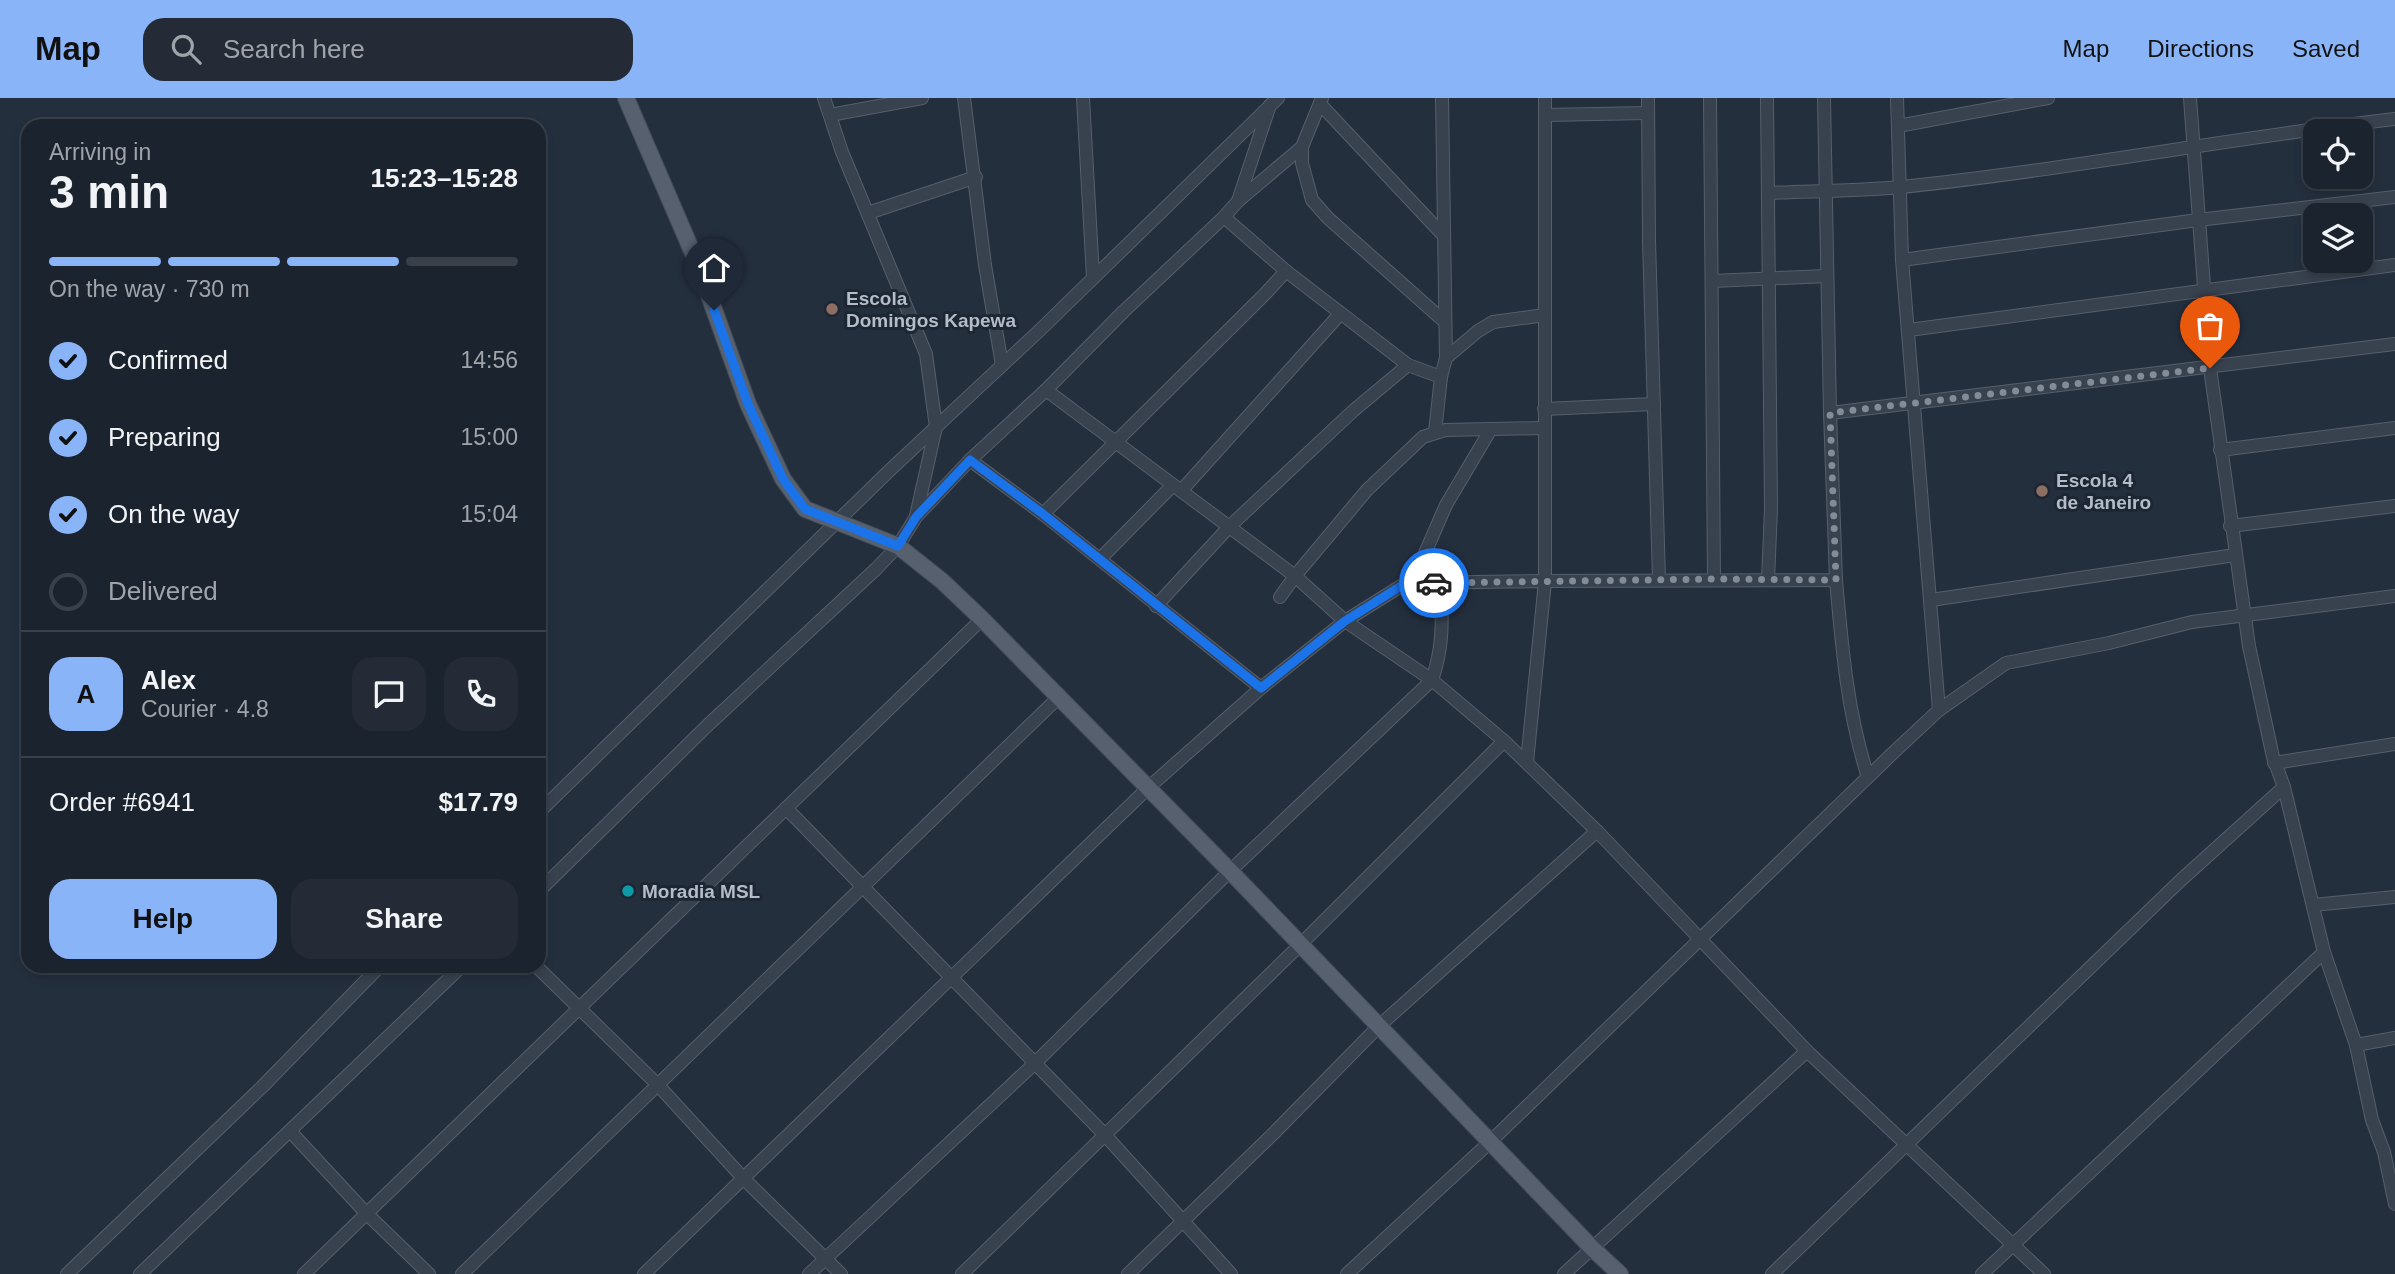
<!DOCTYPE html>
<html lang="en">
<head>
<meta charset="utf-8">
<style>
  :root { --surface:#1b232e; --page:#242b36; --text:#f1f3f6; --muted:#a0a4aa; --line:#39404a; --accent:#8ab4f8 }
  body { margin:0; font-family:Arial,sans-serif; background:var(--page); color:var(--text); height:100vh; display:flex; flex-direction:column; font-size:26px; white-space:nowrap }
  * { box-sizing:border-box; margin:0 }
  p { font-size:23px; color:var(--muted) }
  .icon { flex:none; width:38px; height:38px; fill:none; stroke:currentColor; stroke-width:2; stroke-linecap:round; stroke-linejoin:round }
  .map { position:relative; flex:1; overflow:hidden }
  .details { position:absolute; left:21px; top:21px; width:525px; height:854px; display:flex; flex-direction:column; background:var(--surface); border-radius:21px; box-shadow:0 4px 10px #0003,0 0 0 2px var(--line) }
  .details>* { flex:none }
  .buttons { position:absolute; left:2303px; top:21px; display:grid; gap:14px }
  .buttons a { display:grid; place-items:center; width:70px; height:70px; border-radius:14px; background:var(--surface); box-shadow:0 4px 10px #0003,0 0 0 2px var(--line); font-size:35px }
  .pin { position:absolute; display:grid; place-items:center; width:60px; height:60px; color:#fff; margin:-72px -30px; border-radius:50% 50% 50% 0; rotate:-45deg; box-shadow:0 0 7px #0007 }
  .pin .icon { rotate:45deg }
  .courier { position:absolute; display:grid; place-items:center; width:70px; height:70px; margin:-35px; border:5px solid #1a73e8; border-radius:50%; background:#fff; color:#222; box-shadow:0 2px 9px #0007 }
  .overview em { font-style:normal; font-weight:700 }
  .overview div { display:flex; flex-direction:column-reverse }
  .overview { display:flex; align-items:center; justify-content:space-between; height:119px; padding:0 28px }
  h1 { font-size:46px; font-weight:700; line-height:52px }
  .bar { display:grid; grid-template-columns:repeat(4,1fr); gap:10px 7px; align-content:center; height:84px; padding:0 28px }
  .bar i { height:9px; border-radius:5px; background:var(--line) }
  .bar .current { background:var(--accent) }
  .bar p { grid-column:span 4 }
  .line { display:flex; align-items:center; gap:18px; padding:0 28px; border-top:2px solid var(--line) }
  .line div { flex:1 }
  .round { display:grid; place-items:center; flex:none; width:74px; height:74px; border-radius:21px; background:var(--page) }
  ol { padding:0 28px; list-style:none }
  li { display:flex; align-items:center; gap:21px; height:77px }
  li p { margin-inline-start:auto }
  li .icon { padding:7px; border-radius:50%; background:var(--accent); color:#111; stroke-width:4 }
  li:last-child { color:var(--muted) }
  li i { width:38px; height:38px; border:4px solid var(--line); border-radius:50% }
  .cta { display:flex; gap:14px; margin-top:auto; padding:14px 28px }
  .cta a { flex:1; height:80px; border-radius:21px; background:var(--accent); color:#111; font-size:28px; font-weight:700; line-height:80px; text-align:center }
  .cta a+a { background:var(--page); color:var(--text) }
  header { display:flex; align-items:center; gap:42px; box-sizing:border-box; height:98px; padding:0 35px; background:var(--accent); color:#111 }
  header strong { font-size:33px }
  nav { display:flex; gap:38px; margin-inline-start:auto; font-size:24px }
  .search { width:490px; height:63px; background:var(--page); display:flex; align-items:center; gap:18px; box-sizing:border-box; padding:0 24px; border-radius:21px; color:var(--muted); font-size:26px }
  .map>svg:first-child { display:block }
</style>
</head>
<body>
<header>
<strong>Map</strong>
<div class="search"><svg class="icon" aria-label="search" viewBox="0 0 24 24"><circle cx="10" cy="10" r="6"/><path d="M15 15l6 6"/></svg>Search here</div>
<nav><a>Map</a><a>Directions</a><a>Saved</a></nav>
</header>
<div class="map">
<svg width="2395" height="1176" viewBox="0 0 2395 1176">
  <rect width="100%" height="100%" fill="#242f3e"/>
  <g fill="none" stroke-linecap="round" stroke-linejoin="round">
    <g stroke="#565f6c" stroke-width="14">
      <g id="minor">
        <path d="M824,0L842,54L926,256L936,329L916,418"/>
        <path d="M964,0L985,167L1002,267"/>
        <path d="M1083,0L1093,179"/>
        <path d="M1322,0L1302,49V65L1312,102L1328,120L1445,224"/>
        <path d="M1545,0V483L1836,482L1830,315L2395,246"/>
        <path d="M1648,0L1649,143L1659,481"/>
        <path d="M1710,0L1714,481"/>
        <path d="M1767,0L1771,411L1768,482"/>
        <path d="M1824,0L1830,315"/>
        <path d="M1897,0L1902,162L1939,612"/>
        <path d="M2190,0L2210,270L2249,548L2273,659L2284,689L2324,854L2356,947L2372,1022L2384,1054L2395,1106"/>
        <path d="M1321,7L1444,138"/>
        <path d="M830,17L922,0"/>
        <path d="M1545,17L1648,15"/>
        <path d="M1898,28L2048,0"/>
        <path d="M1768,95C1812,93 1857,93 1901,89C2066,72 2230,40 2395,21"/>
        <path d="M1238,103L1302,49"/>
        <path d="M868,115L976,79"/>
        <path d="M1224,119L1286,173L1408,267L1441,279"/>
        <path d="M1902,162L2198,122L2395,99"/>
        <path d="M1712,183L1827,178"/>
        <path d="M1909,232L2395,167"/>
        <path d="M1446,260L1478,233L1493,224L1545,217"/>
        <path d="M1046,292L1295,478L1345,523L1432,582L1504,643L1597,733L1807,953L2044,1176"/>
        <path d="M1544,311L1654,306"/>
        <path d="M1435,334L1441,279L1446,260L1442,0"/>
        <path d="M2220,352L2395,330"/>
        <path d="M970,362L1043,416L1261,590"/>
        <path d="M1181,393L1340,216"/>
        <path d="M1043,416L1265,196L1286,173"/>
        <path d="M2230,428L2395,408"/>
        <path d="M1426,453L1450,486"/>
        <path d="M1100,461L1173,387"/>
        <path d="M1836,482C1842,549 1847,614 1868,679"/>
        <path d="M1412,485L1446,407L1491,331"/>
        <path d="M1280,499L1295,478L1367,392L1423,339L1445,332L1544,330"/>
        <path d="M1931,502L2235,457"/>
        <path d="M1156,508L1229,429L1353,313L1408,267"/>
        <path d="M2274,665L2395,646"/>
        <path d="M786,710L1105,1037L1231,1176"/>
        <path d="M539,714L890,372L1040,232L1278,0"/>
        <path d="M539,793L709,626L876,471L898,448L916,419L970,362L1046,292L1124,213L1224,119L1238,103L1270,7"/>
        <path d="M2313,807L2395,799"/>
        <path d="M536,868L657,986L744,1081L841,1176"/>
        <path d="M2356,947L2395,940"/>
        <path d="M290,1033L366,1115L429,1176"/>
        <path d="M67,1176L263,988L380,868"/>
        <path d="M140,1176L462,868"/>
        <path d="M304,1176L982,521"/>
        <path d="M462,1176L1059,599"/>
        <path d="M644,1176L1148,690L1261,590L1345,523L1401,488L1412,485L1545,483L1527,664"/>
        <path d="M809,1176L1034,966L1230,773L1432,582C1444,547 1442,521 1441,485"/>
        <path d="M962,1176L1300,847L1504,643"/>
        <path d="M1128,1176L1272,1037L1379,928L1597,733"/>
        <path d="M1347,1176L1490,1044L1895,653L1939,612L2006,565L2109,545L2192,524L2395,498"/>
        <path d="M1564,1176L1807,953"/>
        <path d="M1772,1176L2181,782L2284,689"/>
        <path d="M1982,1176L2324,854"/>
      </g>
    </g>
    <g stroke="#414a57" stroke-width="18">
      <path id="major" d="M626,0L698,167L748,306L783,381L805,411L898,448L942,483L982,521L1230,773L1592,1150L1620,1176"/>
    </g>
    <use href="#minor" stroke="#38414e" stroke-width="12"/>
    <use href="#major" stroke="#56606e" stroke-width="16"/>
  </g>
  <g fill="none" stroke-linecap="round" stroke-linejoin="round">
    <path stroke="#828b98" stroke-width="7" stroke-dasharray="0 12.6" d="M1434,485L1714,481L1836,482L1830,315L2210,270"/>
    <path stroke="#1a73e8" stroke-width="9" d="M714,212L748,306L783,381L805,411L898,448L916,419L970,362L1043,416L1261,590L1345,523L1401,488L1412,485H1434"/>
  </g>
  <g fill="#8d6e63" stroke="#1d2633" stroke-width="2.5">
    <circle cx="832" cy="211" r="7"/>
    <circle cx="2042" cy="393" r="7"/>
  </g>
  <circle fill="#0f9aa8" stroke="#1d2633" stroke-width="2.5" cx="628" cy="793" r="7"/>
  <g text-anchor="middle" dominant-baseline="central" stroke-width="6" stroke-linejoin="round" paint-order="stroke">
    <g font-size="19" font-weight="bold" fill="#b4bcc9" stroke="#1d2633" text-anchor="start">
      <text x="846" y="200">Escola<tspan x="846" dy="22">Domingos Kapewa</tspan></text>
      <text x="2056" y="382">Escola 4<tspan x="2056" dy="22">de Janeiro</tspan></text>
      <text x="642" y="793">Moradia MSL</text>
    </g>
  </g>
</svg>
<div class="buttons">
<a><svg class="icon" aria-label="locate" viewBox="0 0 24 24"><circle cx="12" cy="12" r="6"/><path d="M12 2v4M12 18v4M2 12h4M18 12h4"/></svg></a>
<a><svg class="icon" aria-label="layers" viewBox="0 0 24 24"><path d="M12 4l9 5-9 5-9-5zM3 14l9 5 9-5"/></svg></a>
</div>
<div class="pin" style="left:2210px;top:270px;background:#ea580c"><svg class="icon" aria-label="bag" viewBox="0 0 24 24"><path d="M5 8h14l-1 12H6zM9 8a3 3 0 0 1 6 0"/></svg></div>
<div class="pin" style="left:714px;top:212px;background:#1f2937"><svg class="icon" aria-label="home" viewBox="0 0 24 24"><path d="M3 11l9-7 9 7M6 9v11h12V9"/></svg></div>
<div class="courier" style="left:1434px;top:485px"><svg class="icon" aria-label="car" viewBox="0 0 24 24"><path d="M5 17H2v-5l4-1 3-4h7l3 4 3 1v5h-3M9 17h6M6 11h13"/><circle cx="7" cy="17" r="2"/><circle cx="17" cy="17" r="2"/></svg></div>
<section class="details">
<div class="overview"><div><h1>3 min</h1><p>Arriving in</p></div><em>15:23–15:28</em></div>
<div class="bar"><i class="current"></i><i class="current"></i><i class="current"></i><i></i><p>On the way · 730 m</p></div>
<ol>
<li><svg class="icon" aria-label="check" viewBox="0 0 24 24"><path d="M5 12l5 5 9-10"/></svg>Confirmed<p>14:56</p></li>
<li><svg class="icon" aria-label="check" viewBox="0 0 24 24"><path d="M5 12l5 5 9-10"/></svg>Preparing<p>15:00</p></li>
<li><svg class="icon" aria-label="check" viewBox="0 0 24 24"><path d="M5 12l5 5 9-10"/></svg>On the way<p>15:04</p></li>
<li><i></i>Delivered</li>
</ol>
<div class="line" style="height:126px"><b class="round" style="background:var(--accent);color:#111">A</b><div><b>Alex</b><p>Courier · 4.8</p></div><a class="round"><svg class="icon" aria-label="chat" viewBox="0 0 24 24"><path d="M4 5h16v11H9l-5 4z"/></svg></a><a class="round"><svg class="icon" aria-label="phone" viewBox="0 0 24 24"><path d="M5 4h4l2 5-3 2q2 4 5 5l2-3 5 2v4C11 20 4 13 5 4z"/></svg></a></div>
<div class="line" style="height:91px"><div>Order #6941</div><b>$17.79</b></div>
<div class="cta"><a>Help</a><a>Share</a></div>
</section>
</div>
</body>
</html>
